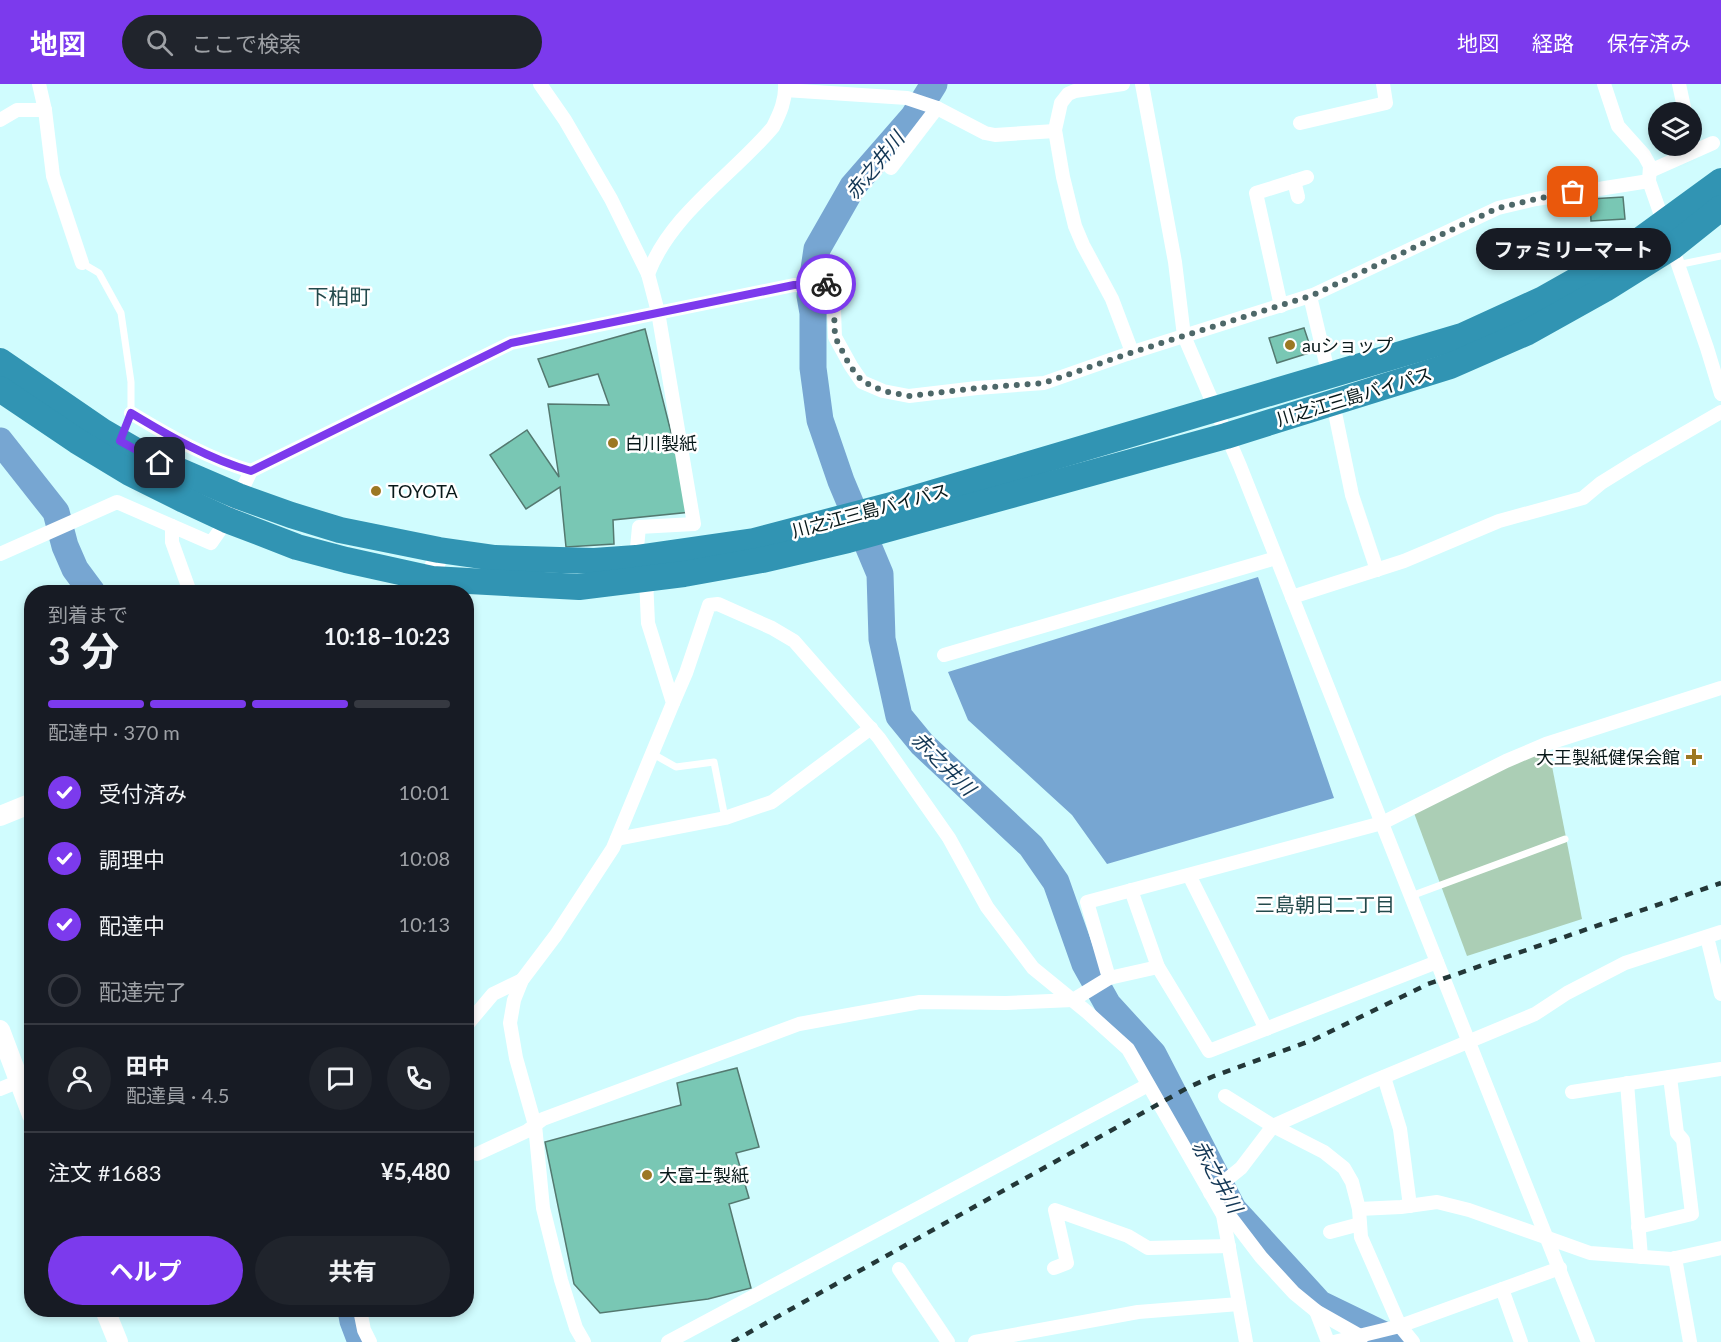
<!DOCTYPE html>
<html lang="ja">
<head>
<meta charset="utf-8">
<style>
  :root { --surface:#171b24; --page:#20242c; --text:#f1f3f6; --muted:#9ea1a6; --line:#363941; --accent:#7c3aed }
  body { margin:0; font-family:Lato,"Noto Sans JP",sans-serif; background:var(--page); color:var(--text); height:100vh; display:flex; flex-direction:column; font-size:22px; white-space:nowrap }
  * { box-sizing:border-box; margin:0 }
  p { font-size:20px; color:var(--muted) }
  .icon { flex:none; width:33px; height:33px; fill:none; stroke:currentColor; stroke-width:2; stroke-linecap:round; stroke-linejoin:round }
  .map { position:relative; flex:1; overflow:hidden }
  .panel { position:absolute; left:24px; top:501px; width:450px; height:732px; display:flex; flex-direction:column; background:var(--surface); border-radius:24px; box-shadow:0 3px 9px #0003 }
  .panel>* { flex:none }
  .buttons { position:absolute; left:1648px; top:18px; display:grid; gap:12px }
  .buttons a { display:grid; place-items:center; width:54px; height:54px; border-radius:50%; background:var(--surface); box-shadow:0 3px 9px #0003; font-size:30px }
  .pin { position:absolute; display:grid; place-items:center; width:51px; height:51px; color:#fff; margin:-26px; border-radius:12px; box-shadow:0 3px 9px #0006 }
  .courier { position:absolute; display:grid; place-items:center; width:60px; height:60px; margin:-30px; border:4px solid #7c3aed; border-radius:50%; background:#fff; color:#222; box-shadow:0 2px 8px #0007 }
  .bubble { position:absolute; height:42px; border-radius:21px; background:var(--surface); box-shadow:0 3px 9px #0003; font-size:20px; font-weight:700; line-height:42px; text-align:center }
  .overview em { font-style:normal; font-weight:700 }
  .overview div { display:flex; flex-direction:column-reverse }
  .overview { display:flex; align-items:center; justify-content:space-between; height:102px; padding:0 24px }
  h1 { font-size:39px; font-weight:700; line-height:45px }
  .bar { display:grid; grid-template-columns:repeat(4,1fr); gap:9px 6px; align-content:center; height:72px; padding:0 24px }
  .bar i { height:8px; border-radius:4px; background:var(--line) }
  .bar .active { background:var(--accent) }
  .bar p { grid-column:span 4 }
  .line { display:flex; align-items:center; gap:15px; padding:0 24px; border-top:2px solid var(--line) }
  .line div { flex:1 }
  .round { display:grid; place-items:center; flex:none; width:63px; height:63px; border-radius:32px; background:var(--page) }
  ol { padding:0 24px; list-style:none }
  li { display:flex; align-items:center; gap:18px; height:66px }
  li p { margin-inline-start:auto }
  li .icon { padding:6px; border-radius:50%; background:var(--accent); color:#fff; stroke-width:4 }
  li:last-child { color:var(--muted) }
  li i { width:33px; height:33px; border:3px solid var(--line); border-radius:50% }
  .cta { display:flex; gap:12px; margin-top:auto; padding:12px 24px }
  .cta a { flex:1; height:69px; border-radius:36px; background:var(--accent); color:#fff; font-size:24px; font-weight:700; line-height:69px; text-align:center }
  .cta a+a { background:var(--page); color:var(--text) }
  header { display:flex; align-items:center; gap:36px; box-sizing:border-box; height:84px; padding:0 30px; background:var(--accent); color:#fff }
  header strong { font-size:28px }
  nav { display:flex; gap:33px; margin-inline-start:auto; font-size:21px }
  .search { width:420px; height:54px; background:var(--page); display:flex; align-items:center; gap:15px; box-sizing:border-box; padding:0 21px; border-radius:33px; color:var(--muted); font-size:22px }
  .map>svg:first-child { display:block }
</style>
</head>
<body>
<header>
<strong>地図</strong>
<div class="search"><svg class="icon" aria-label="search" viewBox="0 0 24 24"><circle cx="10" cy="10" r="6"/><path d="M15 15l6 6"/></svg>ここで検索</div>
<nav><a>地図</a><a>経路</a><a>保存済み</a></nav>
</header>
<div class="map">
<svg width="1721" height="1258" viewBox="0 0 1721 1258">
  <rect width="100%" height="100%" fill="#d0fcfe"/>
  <path fill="#abceb5" d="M1549,667L1582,835L1467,872L1414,729L1523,675Z"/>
  <path fill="#77a6d2" d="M1258,493L1334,714L1107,780L1072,731L968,636L948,588Z"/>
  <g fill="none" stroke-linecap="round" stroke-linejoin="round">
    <g stroke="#77a6d2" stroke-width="27">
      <path d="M934,0L914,32L853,102L817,165L810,212L813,229V284L820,336L841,397L880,490L882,555L899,632L922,660L1031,762L1056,798L1085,880L1108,921L1153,970L1233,1125L1320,1220L1386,1252L1391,1258"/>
      <path d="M0,357L56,428L65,462L75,485L92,508"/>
      <path d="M351,1226L353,1237L361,1258"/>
    </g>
  </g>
  <g fill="#79c7b4" stroke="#547970" stroke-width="1.5">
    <path d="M1623,113L1625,135L1591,137L1590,115Z"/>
    <path d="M1304,244L1312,268L1277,279L1269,254Z"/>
    <path d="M645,245L691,428L613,436L614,460L566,463L560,403L526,425L490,371L527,346L559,393L548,320L609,321L598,290L549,303L538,275Z"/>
    <path d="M737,984L759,1063L736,1069L749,1114L729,1120L751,1204L708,1215L600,1229L574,1200L545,1058L681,1021L677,999Z"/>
  </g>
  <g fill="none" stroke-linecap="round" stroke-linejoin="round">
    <g stroke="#fff" stroke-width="7">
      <path d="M82,179L99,189L121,229L131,298V329L121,353"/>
      <path d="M1677,181L1721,172"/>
      <path d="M653,670L676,683L714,678L725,734"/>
      <path d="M1411,812L1565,755"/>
    </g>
    <g stroke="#fff" stroke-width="14">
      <path d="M540,0L565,36L611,115L648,190L658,228L694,440L639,443L636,474L646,495L648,539L673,619L613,764L556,851L522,896L514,916L510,939L516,974L535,1041L543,1124L561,1196L576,1244L584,1258"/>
      <path d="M1123,0L1075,7L1068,10L1061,19L1055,46L1063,93L1075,142L1083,161L1112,215L1132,268"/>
      <path d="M1142,0L1175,178L1184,252L1240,382L1588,1258"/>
      <path d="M1604,0L1618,42L1644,71L1650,82L1649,97L1656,117L1707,264L1721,310"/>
      <path d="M1679,0L1685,28"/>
      <path d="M785,6L907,14L937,24L985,49L995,51L1055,47"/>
      <path d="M45,26L53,92L82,179"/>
      <path d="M0,36L17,26H45L39,0"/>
      <path d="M1300,39L1386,19L1383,0"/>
      <path d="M891,84L937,24"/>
      <path d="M1650,87L1713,59"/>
      <path d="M1294,97L1298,113"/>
      <path d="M648,190C671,129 733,91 773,43C780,29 786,16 785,0"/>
      <path d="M1310,212L1329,292"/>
      <path d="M1281,222L1256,109L1307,93"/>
      <path d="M1333,319L1352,411L1377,486"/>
      <path d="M131,329C169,352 209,375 251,387"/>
      <path d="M172,442V458L190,508"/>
      <path d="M0,470L117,418L211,459L227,436L251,387L511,259L794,201L833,200L835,253L851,282L862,298L883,307L909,312L977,304L1044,299L1127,270L1313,211L1498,124L1536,115L1649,97"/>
      <path d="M1292,513L1404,477L1499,437L1583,414L1601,399L1638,376L1721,328"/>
      <path d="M944,571L1276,474"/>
      <path d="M673,619L686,589L709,521L718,520L772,544L794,557L879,654L949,754L987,823L1033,884L1087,928L1128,965L1223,1131L1246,1258"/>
      <path d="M617,755L725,734L772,718L871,644"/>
      <path d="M1189,791L1266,945"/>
      <path d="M1131,806L1158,883L1209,967L1437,878"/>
      <path d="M1707,853L1721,910"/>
      <path d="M1109,894L1158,883"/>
      <path d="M466,942L493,910L522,896"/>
      <path d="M1384,993L1400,1045L1410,1122"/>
      <path d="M1627,999L1641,1173"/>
      <path d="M0,1005L32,992"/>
      <path d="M1572,1008L1721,985"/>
      <path d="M1225,1012L1273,1042L1324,1068L1344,1084L1352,1098L1359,1125L1361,1153L1400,1242L1413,1258"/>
      <path d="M477,1070L527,1047L543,1035L799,940L920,918L1006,919L1073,916L1109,894L1087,818L1382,739L1506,677L1546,660L1721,604"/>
      <path d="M1210,1109L1241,1084L1273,1042L1369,999L1535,930L1567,909L1625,879L1721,848"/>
      <path d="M1359,1125L1401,1123L1437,1118L1469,1126L1590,1169L1671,1175L1721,1164"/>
      <path d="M1223,1131L1232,1135L1261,1173L1294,1209L1316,1227L1362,1253"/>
      <path d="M1638,1143L1692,1130L1683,1056L1677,1049L1670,993"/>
      <path d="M1330,1148L1360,1140"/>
      <path d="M1675,1174L1690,1258"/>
      <path d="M1054,1184L1067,1179L1055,1126L1128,1152L1148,1164L1229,1162"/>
      <path d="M899,1185L948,1258"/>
      <path d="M1502,1205L1521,1258"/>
      <path d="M360,1226L364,1246L370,1258"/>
      <path d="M1316,1227L1328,1258"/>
      <path d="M668,1258L1148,1001"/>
      <path d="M975,1258L1138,1228L1239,1220"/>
      <path d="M1334,1258L1400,1242L1560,1184"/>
    </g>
    <g stroke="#fff" stroke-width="20">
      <path d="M428,508L439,466"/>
      <path d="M0,732L32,719"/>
      <path d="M0,946L32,1031"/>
      <path d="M105,1226L118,1258"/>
    </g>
    <g stroke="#3194b3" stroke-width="26">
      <path d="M0,277L102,347L145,372L238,412L291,431L340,446L439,466L495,474L594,477L636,474L754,457L895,420L1462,252L1543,215L1614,175L1721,97"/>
      <path d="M0,305L77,357L130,389L184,416L227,436L297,463L346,476L432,495L579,503L684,490L762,476L848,456L1226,352L1450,282L1528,248L1605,205L1672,163L1721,124"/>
    </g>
    <path stroke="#233738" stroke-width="4.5" stroke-dasharray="8 8" stroke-linecap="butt" d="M732,1258L1189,1003L1214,992L1313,956L1428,900L1721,799"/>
  </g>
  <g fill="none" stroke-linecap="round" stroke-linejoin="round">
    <path stroke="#4e6869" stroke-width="6" stroke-dasharray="0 10.8" d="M826,200H833L835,253L850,282L862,297L883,307L909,312L977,304L1044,299L1127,270L1313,211L1498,124L1536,115L1573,108"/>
    <path stroke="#7c3aed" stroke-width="8" d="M160,379L120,357L131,329C169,352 209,375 251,387L511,259L794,201L826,200"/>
  </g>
  <g fill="#9c7823" stroke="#fff" stroke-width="2">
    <circle cx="1290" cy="261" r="6"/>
    <circle cx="613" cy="359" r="6"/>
    <circle cx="376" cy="407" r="6"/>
    <path d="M1691 664h6v6h6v6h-6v6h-6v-6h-6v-6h6z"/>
    <circle cx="647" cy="1091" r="6"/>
  </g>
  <g text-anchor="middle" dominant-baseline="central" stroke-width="5" stroke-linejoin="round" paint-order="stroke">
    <g font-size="18" fill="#081819" stroke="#fff" text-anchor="start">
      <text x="1302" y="261">auショップ</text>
      <text x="625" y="359">白川製紙</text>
      <text x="388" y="407">TOYOTA</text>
      <text x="1680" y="673" text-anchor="end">大王製紙健保会館</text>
      <text x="659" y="1091">大富士製紙</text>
    </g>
    <g font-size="18" fill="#081819" stroke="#fff">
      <text transform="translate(1354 312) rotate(-17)">川之江三島バイパス</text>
      <text transform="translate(870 426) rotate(-15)">川之江三島バイパス</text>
    </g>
    <g font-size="20" font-style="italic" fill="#133755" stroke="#fff">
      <text transform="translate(874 81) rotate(-51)">赤之井川</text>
      <text transform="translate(944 679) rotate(45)">赤之井川</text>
      <text transform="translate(1218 1092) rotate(61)">赤之井川</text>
    </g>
    <g font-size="20" fill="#234a4c" stroke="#fff">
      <text x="1325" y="820">三島朝日二丁目</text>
    </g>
    <g font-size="21" fill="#234a4c" stroke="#fff">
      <text x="339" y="211">下柏町</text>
    </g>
  </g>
</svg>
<div class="buttons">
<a><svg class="icon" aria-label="layers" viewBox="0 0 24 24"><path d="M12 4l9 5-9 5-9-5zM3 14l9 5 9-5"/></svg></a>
</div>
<div class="pin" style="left:1573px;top:108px;background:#ea580c"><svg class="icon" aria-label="bag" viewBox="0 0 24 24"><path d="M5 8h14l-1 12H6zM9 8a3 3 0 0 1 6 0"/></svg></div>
<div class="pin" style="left:160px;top:379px;background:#1f2937"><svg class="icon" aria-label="home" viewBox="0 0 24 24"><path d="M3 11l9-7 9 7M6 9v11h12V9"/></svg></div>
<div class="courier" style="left:826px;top:200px"><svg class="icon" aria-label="bike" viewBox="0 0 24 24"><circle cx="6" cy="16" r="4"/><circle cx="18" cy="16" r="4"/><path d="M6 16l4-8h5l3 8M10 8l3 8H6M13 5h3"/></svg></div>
<div class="bubble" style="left:1476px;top:144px;width:195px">ファミリーマート</div>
<section class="panel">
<div class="overview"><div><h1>3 分</h1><p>到着まで</p></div><em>10:18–10:23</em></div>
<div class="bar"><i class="active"></i><i class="active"></i><i class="active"></i><i></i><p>配達中 · 370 m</p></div>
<ol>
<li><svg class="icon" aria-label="check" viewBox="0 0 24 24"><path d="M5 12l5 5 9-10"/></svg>受付済み<p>10:01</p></li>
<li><svg class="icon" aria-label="check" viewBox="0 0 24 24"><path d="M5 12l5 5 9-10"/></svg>調理中<p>10:08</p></li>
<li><svg class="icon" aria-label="check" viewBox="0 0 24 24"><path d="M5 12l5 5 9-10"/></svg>配達中<p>10:13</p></li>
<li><i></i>配達完了</li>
</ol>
<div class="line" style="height:108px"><a class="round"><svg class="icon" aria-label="person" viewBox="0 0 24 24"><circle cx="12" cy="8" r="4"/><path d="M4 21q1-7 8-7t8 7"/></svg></a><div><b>田中</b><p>配達員 · 4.5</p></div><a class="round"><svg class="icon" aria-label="chat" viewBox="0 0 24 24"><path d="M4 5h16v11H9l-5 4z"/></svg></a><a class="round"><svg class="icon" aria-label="phone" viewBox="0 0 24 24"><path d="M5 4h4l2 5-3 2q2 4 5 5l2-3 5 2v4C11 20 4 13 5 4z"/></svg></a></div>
<div class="line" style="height:78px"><div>注文 #1683</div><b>¥5,480</b></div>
<div class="cta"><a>ヘルプ</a><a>共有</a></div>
</section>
</div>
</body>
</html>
